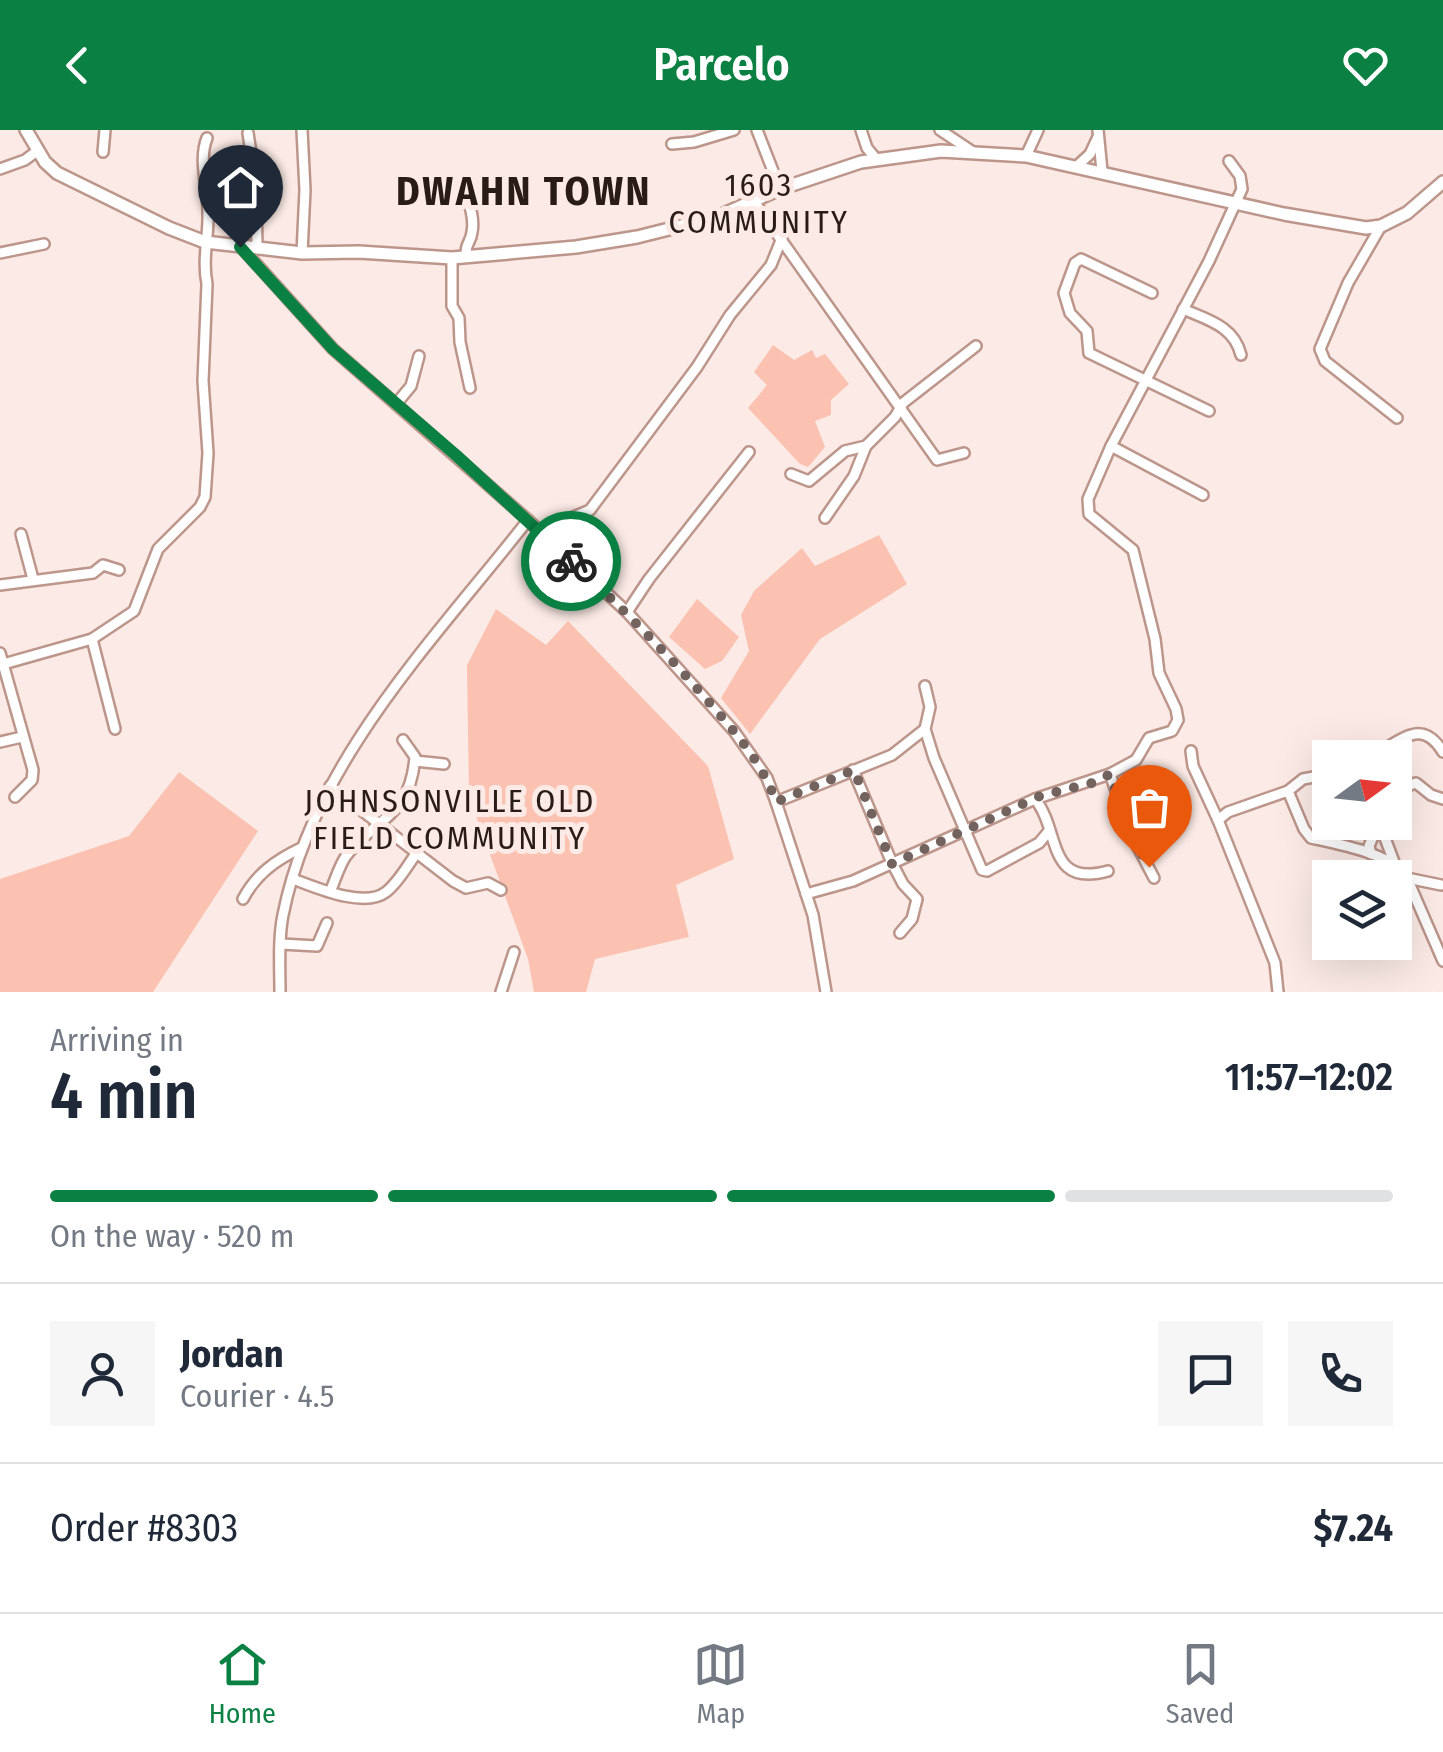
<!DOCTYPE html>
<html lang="en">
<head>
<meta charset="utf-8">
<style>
  :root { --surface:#fff; --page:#f6f6f7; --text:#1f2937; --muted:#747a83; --line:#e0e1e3; --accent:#0b8043 }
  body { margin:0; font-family:"Fira Sans Condensed",sans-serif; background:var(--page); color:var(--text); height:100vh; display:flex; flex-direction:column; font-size:38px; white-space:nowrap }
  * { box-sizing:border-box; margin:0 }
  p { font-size:32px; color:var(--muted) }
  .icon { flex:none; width:55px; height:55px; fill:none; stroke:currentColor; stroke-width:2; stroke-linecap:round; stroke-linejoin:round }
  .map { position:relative; height:862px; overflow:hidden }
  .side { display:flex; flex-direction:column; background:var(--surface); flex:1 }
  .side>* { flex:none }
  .needle { width:65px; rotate:75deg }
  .buttons { position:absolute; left:1312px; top:610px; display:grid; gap:20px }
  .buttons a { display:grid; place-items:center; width:100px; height:100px; border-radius:0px; background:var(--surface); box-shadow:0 10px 40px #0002; font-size:50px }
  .pin { position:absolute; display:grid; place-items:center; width:85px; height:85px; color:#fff; margin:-102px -42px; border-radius:50% 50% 50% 0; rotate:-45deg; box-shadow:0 0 10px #0007 }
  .pin .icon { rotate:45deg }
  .courier { position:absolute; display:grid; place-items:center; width:100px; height:100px; margin:-50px; border:8px solid #0b8043; border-radius:50%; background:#fff; color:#222; box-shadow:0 2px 12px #0007 }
  .overview em { font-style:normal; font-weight:600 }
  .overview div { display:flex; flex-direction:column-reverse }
  .overview { display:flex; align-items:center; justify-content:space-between; height:170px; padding:0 50px }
  h1 { font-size:65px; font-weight:600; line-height:75px }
  .bar { display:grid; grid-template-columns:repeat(4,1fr); gap:15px 10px; align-content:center; height:120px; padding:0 50px }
  .bar i { height:12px; border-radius:8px; background:var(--line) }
  .bar .active { background:var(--accent) }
  .bar p { grid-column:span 4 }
  .line { display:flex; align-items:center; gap:25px; padding:0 50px; border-top:2px solid var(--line) }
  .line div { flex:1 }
  .round { display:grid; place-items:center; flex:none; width:105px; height:105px; border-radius:0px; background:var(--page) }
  header { display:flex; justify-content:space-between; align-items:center; height:130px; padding:0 50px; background:var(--accent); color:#fff; font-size:45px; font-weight:600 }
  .tab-bar { display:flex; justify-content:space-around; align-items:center; height:140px; border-top:2px solid var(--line); background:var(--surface); font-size:28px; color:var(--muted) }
  .tab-bar a { display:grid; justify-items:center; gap:5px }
  .tab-bar .active { color:var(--accent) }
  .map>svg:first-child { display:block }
</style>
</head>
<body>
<header><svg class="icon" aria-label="back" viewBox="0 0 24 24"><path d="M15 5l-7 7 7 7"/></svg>Parcelo<svg class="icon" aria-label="heart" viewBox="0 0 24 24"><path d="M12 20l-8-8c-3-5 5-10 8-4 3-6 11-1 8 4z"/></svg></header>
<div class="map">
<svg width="1443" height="862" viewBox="0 0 1443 862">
  <rect width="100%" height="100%" fill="#fbeae5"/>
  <g fill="#fcc2b1">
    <path d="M773,215L794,230L812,220L816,228L825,224L849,254L831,270V285L815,291L825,317L808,337L800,334L748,278L767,255L754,242Z"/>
    <path d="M879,405L907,454L820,509L750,604L721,568L749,521L741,485L754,461L802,418L815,436Z"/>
    <path d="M697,469L739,507L722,531L705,539L669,507Z"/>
    <path d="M496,479L546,515L568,491L708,636L734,729L676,755L689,807L595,829L586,862H534L528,829L469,667L467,535Z"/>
    <path d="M179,642L258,701L153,862H0V749L129,706Z"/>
  </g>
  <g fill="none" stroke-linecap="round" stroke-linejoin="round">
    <g stroke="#bd968b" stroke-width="14">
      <g id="minor">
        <path d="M757,0L780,59"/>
        <path d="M861,0L867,18L877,30"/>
        <path d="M940,0L973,22"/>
        <path d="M1098,0L1102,41"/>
        <path d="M248,3L256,56L257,119"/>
        <path d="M672,14L694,12L734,0"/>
        <path d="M103,22L105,0"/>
        <path d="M1026,26L1038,0"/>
        <path d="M1077,36L1090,24L1098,7"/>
        <path d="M0,39L25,30L37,21"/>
        <path d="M464,57C468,71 475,87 472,102C471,113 464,114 467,127"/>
        <path d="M753,70L937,330L964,323"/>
        <path d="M1381,96L1348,153L1320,219L1325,231L1397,288"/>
        <path d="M241,117L333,219L528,390L627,482L734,601L767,648L776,672L813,785L826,862"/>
        <path d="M0,123L44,114"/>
        <path d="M302,123L305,60L302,0"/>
        <path d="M452,128V176L459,188L460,212L470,258"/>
        <path d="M1152,163L1081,129L1075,133L1064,163L1070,183L1087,201L1089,223L1209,281"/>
        <path d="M1183,179C1208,190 1234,196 1241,225"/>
        <path d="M396,274L411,256L419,226"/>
        <path d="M1111,316L1203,365"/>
        <path d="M791,344L809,351L845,321L866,316"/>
        <path d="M825,388L854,346L866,316L895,287L903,273L976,216"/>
        <path d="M21,404L33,449"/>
        <path d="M542,404L549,397L590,380L697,237L730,185L771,135L782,108"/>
        <path d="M0,455L93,443L103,435L119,440"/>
        <path d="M627,482L649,449L749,322"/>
        <path d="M92,509L115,599"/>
        <path d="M0,523L33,640L32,650L15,667"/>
        <path d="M0,535L92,509L134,481L158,419L200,377L205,367L208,323L203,251L207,154C202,129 209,106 208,81C208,58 198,30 207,8"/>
        <path d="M925,556L930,577L925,599L934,628L982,740L987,741L1039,713L1049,701"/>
        <path d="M0,612L22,607"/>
        <path d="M1191,621L1193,636L1218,690L1228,682L1288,661L1303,649L1330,644"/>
        <path d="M1379,622C1406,607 1423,590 1443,622"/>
        <path d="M415,631L444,634"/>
        <path d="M853,640L892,733L903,754L917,769L912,789L900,803"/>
        <path d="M1110,644L1136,630L1149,608L1172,601L1178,590L1176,579L1159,543L1155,509L1133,420L1089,384L1088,369L1111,316L1209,131L1242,59L1240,46L1229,31"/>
        <path d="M330,656L453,751L466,758L488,753L501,760"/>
        <path d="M1288,661L1304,699L1311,708C1338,714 1394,724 1407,748L1441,755"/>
        <path d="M1395,669L1404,657L1416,653L1431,665L1443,669"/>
        <path d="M776,672L892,625L925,599"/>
        <path d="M1218,690L1275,833L1278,862"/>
        <path d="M1379,692L1394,732"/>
        <path d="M1371,724L1369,716L1378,695"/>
        <path d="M1108,741C1046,758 1061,701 1035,669L1110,644L1131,704L1154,748"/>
        <path d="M1407,748L1443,831"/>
        <path d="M293,749C315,757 364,779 386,762C398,753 407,736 416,724"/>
        <path d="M330,762C335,751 339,736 346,726C377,686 410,688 415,627L403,610"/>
        <path d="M806,764L853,751L1035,669"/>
        <path d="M243,769C256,744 276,730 301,718"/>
        <path d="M281,814L317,816L327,793"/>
        <path d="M280,862C280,837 278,809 283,785C313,632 434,510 528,390"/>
        <path d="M501,862L514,822"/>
      </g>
    </g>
    <g stroke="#bd968b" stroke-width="16">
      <path id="major" d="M26,0L45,32L57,43L169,98L205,112L302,123L359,122L452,128L576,117L637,107L717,87L780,59L861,32L941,21L1026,26L1284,84L1366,98L1381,96L1407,83L1443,52"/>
    </g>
    <use href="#minor" stroke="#fff" stroke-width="9"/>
    <use href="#major" stroke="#fff" stroke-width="11"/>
  </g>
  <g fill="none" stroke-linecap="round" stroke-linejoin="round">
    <path stroke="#72635e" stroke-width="10" stroke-dasharray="0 18" d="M571,431C619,475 664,520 707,570C735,602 762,632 776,672L854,640L892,734L1040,666L1096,652L1110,644L1131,704L1149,737"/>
    <path stroke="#0b8043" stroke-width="12" d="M240,117L333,219L457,326L571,431"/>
  </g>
  <g text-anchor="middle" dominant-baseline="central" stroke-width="10" stroke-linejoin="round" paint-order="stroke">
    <g font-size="32" letter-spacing="2.5" fill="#291b16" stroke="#fbeae5">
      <text x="759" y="55">1603<tspan x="759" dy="37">COMMUNITY</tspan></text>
      <text x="450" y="671">JOHNSONVILLE OLD<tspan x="450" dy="37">FIELD COMMUNITY</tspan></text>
    </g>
    <g font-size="40" font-weight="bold" letter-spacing="2.5" fill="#291b16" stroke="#fbeae5">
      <text x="524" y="62">DWAHN TOWN</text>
    </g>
  </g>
</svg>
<div class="buttons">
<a><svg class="needle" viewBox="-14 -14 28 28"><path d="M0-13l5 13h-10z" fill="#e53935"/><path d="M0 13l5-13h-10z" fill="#747a83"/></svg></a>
<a><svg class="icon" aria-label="layers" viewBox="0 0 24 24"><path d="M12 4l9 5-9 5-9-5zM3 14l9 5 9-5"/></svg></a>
</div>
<div class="pin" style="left:1149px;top:737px;background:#ea580c"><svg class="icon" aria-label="bag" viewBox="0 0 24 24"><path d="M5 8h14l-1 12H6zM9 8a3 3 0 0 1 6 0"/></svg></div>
<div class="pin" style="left:240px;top:117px;background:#1f2937"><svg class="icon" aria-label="home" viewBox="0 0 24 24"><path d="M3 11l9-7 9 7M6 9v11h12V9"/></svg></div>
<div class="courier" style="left:571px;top:431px"><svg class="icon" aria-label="bike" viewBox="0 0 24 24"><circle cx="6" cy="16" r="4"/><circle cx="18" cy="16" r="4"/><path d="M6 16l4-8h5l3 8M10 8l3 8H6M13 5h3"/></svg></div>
</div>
<section class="side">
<div class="overview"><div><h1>4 min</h1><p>Arriving in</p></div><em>11:57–12:02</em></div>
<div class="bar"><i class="active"></i><i class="active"></i><i class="active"></i><i></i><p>On the way · 520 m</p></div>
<div class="line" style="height:180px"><a class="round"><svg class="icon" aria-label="person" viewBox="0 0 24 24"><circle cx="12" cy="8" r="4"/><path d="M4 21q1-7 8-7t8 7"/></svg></a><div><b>Jordan</b><p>Courier · 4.5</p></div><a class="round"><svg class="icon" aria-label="chat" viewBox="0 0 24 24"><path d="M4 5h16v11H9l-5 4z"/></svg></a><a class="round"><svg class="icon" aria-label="phone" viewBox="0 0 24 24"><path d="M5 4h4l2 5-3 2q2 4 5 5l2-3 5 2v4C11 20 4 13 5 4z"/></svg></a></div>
<div class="line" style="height:130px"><div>Order #8303</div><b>$7.24</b></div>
</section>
<nav class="tab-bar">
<a class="active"><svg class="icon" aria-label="home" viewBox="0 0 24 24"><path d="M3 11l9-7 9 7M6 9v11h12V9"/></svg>Home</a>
<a><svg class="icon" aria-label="map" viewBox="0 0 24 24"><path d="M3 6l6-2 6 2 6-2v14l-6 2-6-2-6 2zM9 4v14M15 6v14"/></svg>Map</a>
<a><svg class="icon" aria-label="saved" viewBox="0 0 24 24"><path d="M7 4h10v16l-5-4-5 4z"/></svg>Saved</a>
</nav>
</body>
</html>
